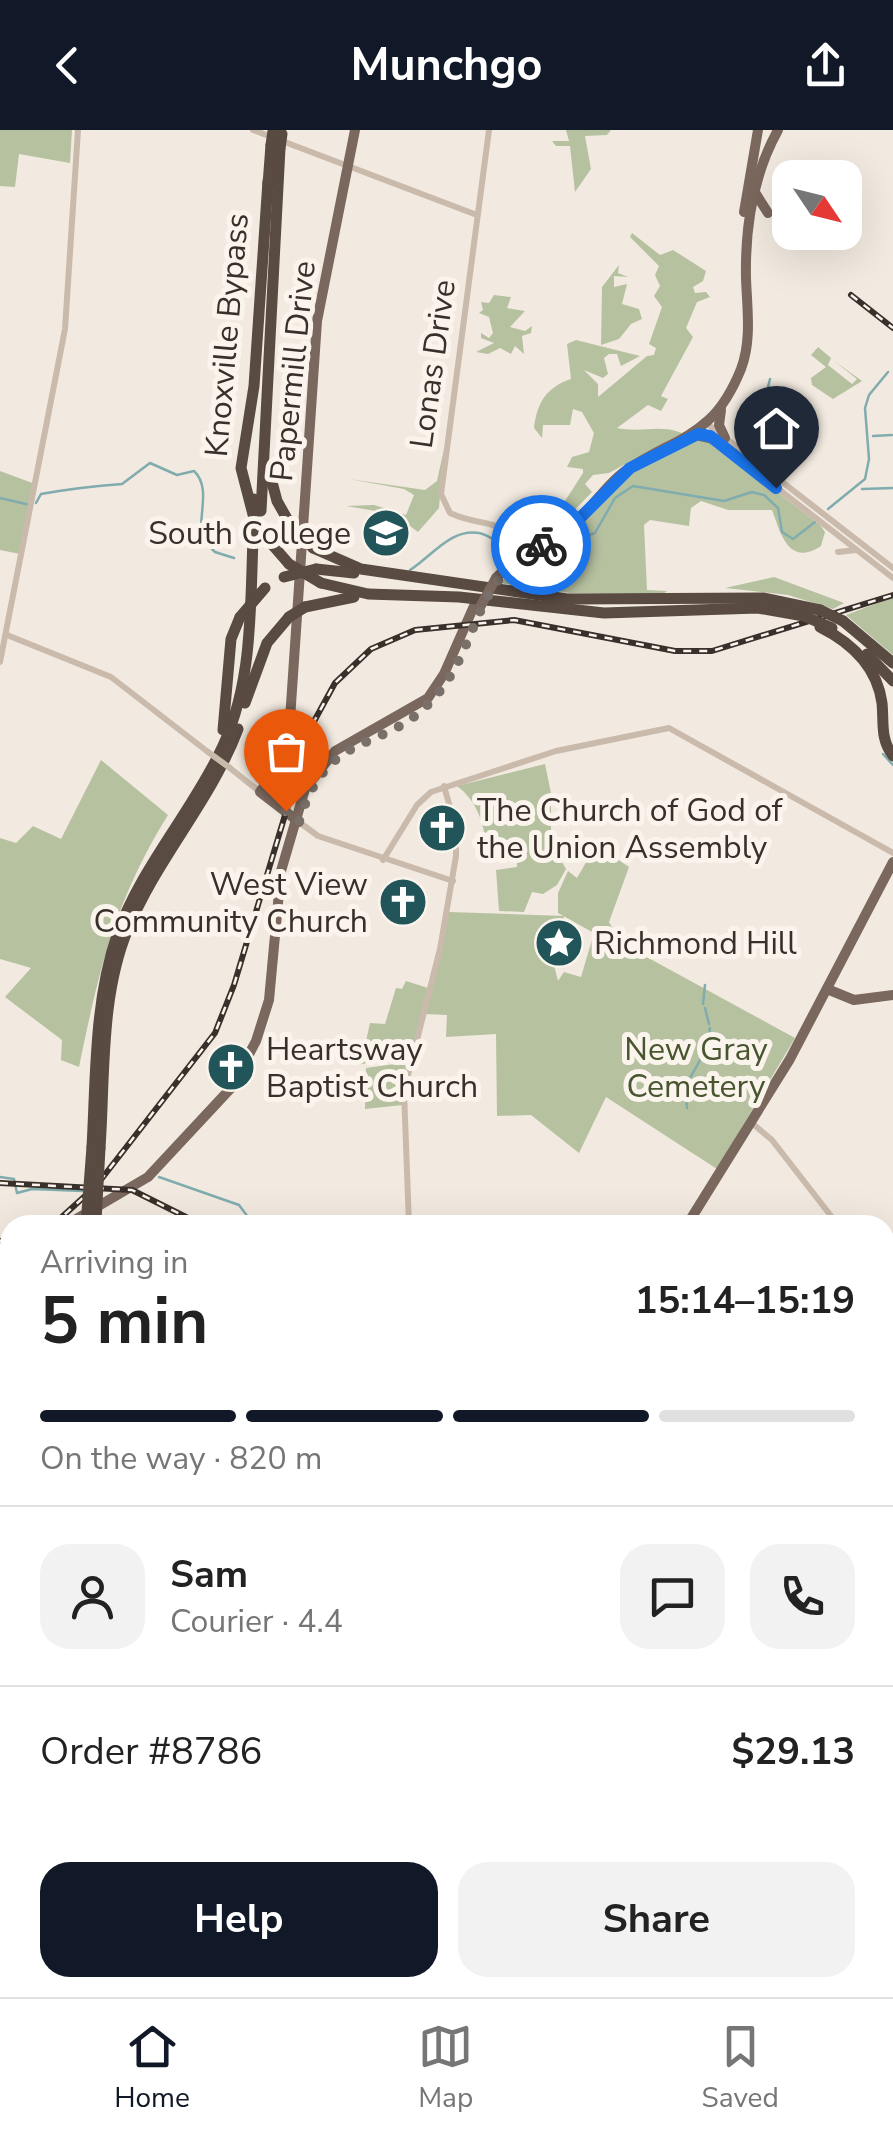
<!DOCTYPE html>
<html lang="en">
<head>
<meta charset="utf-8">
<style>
  :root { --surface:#fff; --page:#f2f2f2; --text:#222; --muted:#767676; --line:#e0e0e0; --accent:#111827 }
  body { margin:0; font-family:"Nunito Sans",sans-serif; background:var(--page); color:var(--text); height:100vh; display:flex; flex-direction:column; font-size:38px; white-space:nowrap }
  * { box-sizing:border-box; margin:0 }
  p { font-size:32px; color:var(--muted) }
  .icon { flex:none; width:55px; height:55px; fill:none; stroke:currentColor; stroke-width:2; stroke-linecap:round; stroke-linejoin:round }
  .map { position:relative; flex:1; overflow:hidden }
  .panel { position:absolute; left:0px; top:1085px; width:895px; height:782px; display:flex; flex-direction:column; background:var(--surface); border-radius:30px 30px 0 0; box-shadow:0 10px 40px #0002 }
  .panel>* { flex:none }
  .needle { width:65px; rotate:125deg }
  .buttons { position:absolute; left:772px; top:30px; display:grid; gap:20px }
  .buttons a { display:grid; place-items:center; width:90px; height:90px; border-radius:20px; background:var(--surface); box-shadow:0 10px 40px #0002; font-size:50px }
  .pin { position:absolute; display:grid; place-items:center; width:85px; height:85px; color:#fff; margin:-102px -42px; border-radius:50% 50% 50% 0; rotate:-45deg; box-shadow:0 0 10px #0007 }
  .pin .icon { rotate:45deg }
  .courier { position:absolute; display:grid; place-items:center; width:100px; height:100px; margin:-50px; border:8px solid #1a73e8; border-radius:50%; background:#fff; color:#222; box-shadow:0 2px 12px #0007 }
  .head em { font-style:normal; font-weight:700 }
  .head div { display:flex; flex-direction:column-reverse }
  .head { display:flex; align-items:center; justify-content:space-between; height:170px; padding:0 40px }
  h1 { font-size:65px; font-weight:700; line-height:75px }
  .bar { display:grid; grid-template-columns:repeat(4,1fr); gap:15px 10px; align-content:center; height:120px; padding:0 40px }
  .bar i { height:12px; border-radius:8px; background:var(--line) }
  .bar .active { background:var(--accent) }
  .bar p { grid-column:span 4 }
  .line { display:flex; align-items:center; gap:25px; padding:0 40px; border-top:2px solid var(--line) }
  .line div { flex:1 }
  .round { display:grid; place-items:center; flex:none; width:105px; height:105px; border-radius:30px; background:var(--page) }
  .button { display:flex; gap:20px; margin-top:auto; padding:20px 40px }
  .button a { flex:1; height:115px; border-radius:30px; background:var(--accent); color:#fff; font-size:40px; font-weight:700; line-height:115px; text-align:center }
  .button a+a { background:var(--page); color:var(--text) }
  header { display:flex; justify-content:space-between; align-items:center; height:130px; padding:0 40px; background:var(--accent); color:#fff; font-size:45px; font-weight:700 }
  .menu { display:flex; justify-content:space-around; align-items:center; height:140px; border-top:2px solid var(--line); background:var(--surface); font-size:28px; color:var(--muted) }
  .menu a { display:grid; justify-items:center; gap:5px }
  .menu .active { color:var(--accent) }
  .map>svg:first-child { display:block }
</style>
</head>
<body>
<header><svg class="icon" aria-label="back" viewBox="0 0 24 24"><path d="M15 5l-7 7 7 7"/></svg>Munchgo<svg class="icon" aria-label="share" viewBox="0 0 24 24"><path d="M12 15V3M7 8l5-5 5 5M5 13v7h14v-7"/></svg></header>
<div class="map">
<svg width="893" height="1867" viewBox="0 0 893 1867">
  <rect width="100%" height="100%" fill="#f2eae0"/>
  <g fill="#b6c1a0">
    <path d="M0,0H72L70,33L19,24L15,57L0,56Z"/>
    <path d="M566,0H611L607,5L585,6L591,39L575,62L570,16H556L552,11H569Z"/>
    <path d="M632,103L660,125L673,120L706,141L703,151L693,157L695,163L706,162L710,167L697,172L686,198L693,207L661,266L668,269L661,281L648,275L617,298C641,303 660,294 682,303L609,343L593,345L585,354L592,362L562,393L537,407L522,398L520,386L556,385L583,343V339L567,337L572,327L589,322L594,303L582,282L573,279L570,295H543L542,308L534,298C537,272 547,257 571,249L567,214L576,210L640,226L621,236L617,224H609L604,228L608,244L603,248L584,240L598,254V267L647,226L654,225L656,218L649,214L662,177L654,166L660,156L655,145L659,136L630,107Z"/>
    <path d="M619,135L618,143L628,147L614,146V157L627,154L622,174L639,179L642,189L631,194L619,209L601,215L602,157Z"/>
    <path d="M494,165L511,167L507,178L525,181L510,197L525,201L532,196L531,203L522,206L524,224L515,216L511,224L500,218L488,224L476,222L494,213L481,208V203L489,208L493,203L489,187L479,183L483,180L481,172L489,173Z"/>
    <path d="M818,217L831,228L828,235L852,254L857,249L833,230L862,251L833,269L812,255L811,248L826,237L811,225Z"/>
    <path d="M697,307L710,310L820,395L825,402L821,416C788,438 780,401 772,380H728L701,371L691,378L689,396L650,390L644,395L647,460L667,461L663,464L570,463L499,453L636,338Z"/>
    <path d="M444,319L439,378L418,402L410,396L390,397L376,381L346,376L374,375L406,385L414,365L404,359L349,349L425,360L437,351Z"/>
    <path d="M0,341L35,354L20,424L0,420Z"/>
    <path d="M774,447L844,473L833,479L788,465L725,458Z"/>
    <path d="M893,467V525L846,485Z"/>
    <path d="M101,630L168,685C115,770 99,840 79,937L61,930L62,910L5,867L31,838L0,829V708L16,713L33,696L61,709Z"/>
    <path d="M545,634L551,663V713L566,739L557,755L543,764L532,762L524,782L499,781L496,740L517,737V719L486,715C484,692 476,670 457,656Z"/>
    <path d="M596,715L629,737L609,792L621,813L795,908L717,1039L606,967L579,1023L531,985L497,986L496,904L446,907L447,885L424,884L449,782L564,786L554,835L558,851L564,842L581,847L594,803L558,783V763L568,741L577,748Z"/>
    <path d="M406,851L428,858L410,929L361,934L370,893L385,894L396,858L402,859Z"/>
    <path d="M409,932L403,975L365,979L366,938Z"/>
  </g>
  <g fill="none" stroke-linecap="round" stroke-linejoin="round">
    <g stroke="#80acae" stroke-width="2.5">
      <path d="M788,282L789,283"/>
      <path d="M781,291L782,292"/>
      <path d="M775,298L776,299"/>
      <path d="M756,306L770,249"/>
      <path d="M873,306L892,305"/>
      <path d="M862,359L893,358"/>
      <path d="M0,368L30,375"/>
      <path d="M36,373L41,364C69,359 94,356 122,354L150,333L177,345L194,341C212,358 197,388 202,409L215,422L234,428"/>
      <path d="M828,379L865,349L869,329L865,278L869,265L888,242"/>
      <path d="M533,427L550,430L570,413L595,403L615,368L633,356L724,371L752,362L764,365L778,378L782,402L793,409L815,392"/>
      <path d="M410,440C432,426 451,398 479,403C491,405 497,414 508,418"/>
      <path d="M883,624L893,635"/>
      <path d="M703,874L705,855"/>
      <path d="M705,878L709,894"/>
      <path d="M686,955L707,918L710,898"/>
      <path d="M685,958L687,978"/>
      <path d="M0,1047L14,1049L17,1063L32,1059L83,1061"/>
      <path d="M159,1047L239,1075L254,1095"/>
      <path d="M697,1094V1095"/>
      <path d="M594,1867L602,1858"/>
    </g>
    <g stroke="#cabaac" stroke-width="6">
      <path d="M253,0L477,85"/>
      <path d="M489,0L441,364L450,383C487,400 496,382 523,424"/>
      <path d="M705,292L893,438"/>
      <path d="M714,309L893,448"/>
      <path d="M838,422L856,420"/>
      <path d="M7,505L111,547L208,622"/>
      <path d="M0,532L65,199L78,0"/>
      <path d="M230,638L260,662"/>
      <path d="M299,692L318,706L453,751"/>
      <path d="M383,730L417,675L431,662L556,621L669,598L893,723"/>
      <path d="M753,994L772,1010L838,1095"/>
      <path d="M409,1095L404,961L440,819L456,726V699L444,656"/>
      <path d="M885,1190L893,1221"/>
      <path d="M0,1505L10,1551"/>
      <path d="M885,1594H893"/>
      <path d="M0,1804L10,1795"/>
    </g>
    <g stroke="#7a675d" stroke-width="10">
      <path d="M756,64L768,83"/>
      <path d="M744,82L758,0"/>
      <path d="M721,280L719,295L725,308"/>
      <path d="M696,305L714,309"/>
      <path d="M496,448C518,424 547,415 571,396C593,378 607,352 631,337C684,304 715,304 741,239C752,210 747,178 746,148C745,96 753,45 778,0"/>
      <path d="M299,692L260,662L279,635L289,604L317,191L355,0"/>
      <path d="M827,859L854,870L893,865"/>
      <path d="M66,1095L148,1047L231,958L256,911L269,870L281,741L305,659L335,621L428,568L444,544L474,476"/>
      <path d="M687,1095L790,929L893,732"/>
      <path d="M0,1169L10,1150"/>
      <path d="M0,1339L10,1338"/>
      <path d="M0,1464L10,1453"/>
    </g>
    <g stroke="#594a42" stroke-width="11">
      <path d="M268,51L254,256L241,338L256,396L289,434"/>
      <path d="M268,55L271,15"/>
      <path d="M268,337L277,371L290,394"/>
      <path d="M261,381L280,18"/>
      <path d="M313,418L361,439L567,469L763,468L820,480"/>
      <path d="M316,439L354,443"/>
      <path d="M321,453L368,464L459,467L604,483L758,478L804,486"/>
      <path d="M305,477L354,467"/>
      <path d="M843,491L893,533"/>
      <path d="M820,497C852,513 877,536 882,573C884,593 880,609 893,626"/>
      <path d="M867,524L893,551"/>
      <path d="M245,573L267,513L289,487"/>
      <path d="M223,600L231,509L240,487"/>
      <path d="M92,1017C96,947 94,872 117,805C140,740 187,688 218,626C253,559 250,483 253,409"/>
      <path d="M100,1018C105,946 100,866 128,799C157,728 211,671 238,599"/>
      <path d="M0,1189L10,1187"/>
      <path d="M0,1240L10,1231"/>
      <path d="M0,1256L10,1247"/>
      <path d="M0,1294L10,1286"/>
      <path d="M885,1694L893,1697"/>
      <path d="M0,1826L10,1828"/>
      <path d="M0,1837L10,1838"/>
      <path d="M225,1858H247"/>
      <path d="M388,1858L401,1867"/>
      <path d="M411,1858L432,1861"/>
      <path d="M440,1858L487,1867"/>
      <path d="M549,1867L569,1858"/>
    </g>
    <g stroke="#392f2b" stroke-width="6">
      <g id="rail">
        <path d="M851,165L893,198"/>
        <path d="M0,1053L132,1060L202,1095"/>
        <path d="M53,1095L96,1056L215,903L234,855L312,595L335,553L371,519L415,500L514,490L675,521H712L893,465"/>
        <path d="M0,1111L10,1110"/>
        <path d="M885,1725L893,1732"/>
        <path d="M885,1801L893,1800"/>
        <path d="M799,1865L829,1867"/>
      </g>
    </g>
    <use href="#rail" stroke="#faf4ed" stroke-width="2.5" stroke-dasharray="8" stroke-linecap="butt"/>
    <path stroke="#cabaac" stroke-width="6" d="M208,622L230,638"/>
    <path stroke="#7a675d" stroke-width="10" d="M479,479L496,448"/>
    <g stroke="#594a42" stroke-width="11">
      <path d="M271,15L273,1"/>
      <path d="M280,18L282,4"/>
      <path d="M290,394L313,418"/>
      <path d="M253,409L254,369"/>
      <path d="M289,434L321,453"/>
      <path d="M284,447L316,439"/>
      <path d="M820,480L843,491"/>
      <path d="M804,486L832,498"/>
      <path d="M240,487L265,458"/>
      <path d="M289,487L305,477"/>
      <path d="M96,1091L100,1018"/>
      <path d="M86,1095L92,1017"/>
      <path d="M0,1213L10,1215"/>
      <path d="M432,1861L445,1864"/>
    </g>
  </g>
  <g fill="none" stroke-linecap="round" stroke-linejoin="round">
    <path stroke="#7a706a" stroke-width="10" stroke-dasharray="0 18" d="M286,681L299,692C327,596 383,626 434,568C481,515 469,453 541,415"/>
    <path stroke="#1a73e8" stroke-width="12" d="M541,415L580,388L630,338L698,304L710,306L776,358"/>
  </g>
  <defs>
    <g id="university-disc" transform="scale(2.5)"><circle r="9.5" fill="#225559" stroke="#faf4ed"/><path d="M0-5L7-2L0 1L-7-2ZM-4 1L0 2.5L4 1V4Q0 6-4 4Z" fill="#fff"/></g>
    <g id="church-disc" transform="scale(2.5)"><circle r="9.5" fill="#225559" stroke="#faf4ed"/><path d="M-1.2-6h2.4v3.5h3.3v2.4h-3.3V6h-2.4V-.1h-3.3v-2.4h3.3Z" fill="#fff"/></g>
    <g id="sight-disc" transform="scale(2.5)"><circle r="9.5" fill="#225559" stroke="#faf4ed"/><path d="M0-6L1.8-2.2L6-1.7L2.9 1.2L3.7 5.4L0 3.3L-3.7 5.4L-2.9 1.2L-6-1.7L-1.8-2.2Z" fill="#fff"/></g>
  </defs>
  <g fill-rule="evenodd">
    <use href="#university-disc" x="386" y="403"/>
    <use href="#church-disc" x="442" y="698"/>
    <use href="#church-disc" x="403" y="772"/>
    <use href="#sight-disc" x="559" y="813"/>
    <use href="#church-disc" x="231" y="937"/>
  </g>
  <g text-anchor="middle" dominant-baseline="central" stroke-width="10" stroke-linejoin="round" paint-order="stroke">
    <g font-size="32" fill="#392f2b" stroke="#faf4ed">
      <text transform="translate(227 205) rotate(-85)">Knoxville Bypass</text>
      <text transform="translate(433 234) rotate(-82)">Lonas Drive</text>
      <text transform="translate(293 241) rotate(-84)">Papermill Drive</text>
    </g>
    <g font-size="32" fill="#392f2b" stroke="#faf4ed" text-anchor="start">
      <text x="351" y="403" text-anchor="end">South College</text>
      <text x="477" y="680">The Church of God of<tspan x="477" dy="37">the Union Assembly</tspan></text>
      <text x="368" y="754" text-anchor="end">West View<tspan x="368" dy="37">Community Church</tspan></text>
      <text x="594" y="813">Richmond Hill</text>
      <text x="266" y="919">Heartsway<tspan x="266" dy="37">Baptist Church</tspan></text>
    </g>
    <g font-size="32" fill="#48562f" stroke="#faf4ed">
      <text x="696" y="919">New Gray<tspan x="696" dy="37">Cemetery</tspan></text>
    </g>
  </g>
</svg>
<div class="buttons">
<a><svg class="needle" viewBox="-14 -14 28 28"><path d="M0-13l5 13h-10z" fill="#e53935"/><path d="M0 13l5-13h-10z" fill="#767676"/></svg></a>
</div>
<div class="pin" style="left:286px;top:681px;background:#ea580c"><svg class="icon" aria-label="bag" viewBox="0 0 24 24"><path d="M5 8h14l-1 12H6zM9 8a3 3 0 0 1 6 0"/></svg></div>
<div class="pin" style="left:776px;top:358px;background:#1f2937"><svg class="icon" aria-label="home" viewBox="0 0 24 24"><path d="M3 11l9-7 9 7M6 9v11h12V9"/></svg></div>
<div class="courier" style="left:541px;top:415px"><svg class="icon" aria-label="bike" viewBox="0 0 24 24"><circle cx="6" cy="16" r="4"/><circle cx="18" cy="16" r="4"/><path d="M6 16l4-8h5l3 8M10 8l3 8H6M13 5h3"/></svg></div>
<section class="panel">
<div class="head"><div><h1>5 min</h1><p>Arriving in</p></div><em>15:14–15:19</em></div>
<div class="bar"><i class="active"></i><i class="active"></i><i class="active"></i><i></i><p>On the way · 820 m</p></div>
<div class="line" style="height:180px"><a class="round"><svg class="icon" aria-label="person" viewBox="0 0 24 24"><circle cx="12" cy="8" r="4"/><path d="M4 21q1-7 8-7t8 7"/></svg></a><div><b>Sam</b><p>Courier · 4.4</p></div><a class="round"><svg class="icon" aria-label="chat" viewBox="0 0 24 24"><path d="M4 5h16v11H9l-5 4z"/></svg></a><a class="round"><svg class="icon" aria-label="phone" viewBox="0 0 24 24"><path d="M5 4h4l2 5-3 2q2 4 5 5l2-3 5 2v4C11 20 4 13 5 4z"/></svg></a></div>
<div class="line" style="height:130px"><div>Order #8786</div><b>$29.13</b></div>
<div class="button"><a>Help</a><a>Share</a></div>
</section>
</div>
<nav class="menu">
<a class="active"><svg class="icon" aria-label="home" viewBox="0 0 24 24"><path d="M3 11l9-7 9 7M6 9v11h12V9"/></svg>Home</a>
<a><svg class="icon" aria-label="map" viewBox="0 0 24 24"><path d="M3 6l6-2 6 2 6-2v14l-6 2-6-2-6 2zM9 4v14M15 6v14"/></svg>Map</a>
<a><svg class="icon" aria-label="saved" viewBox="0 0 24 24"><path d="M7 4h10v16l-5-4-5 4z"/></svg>Saved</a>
</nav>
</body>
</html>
